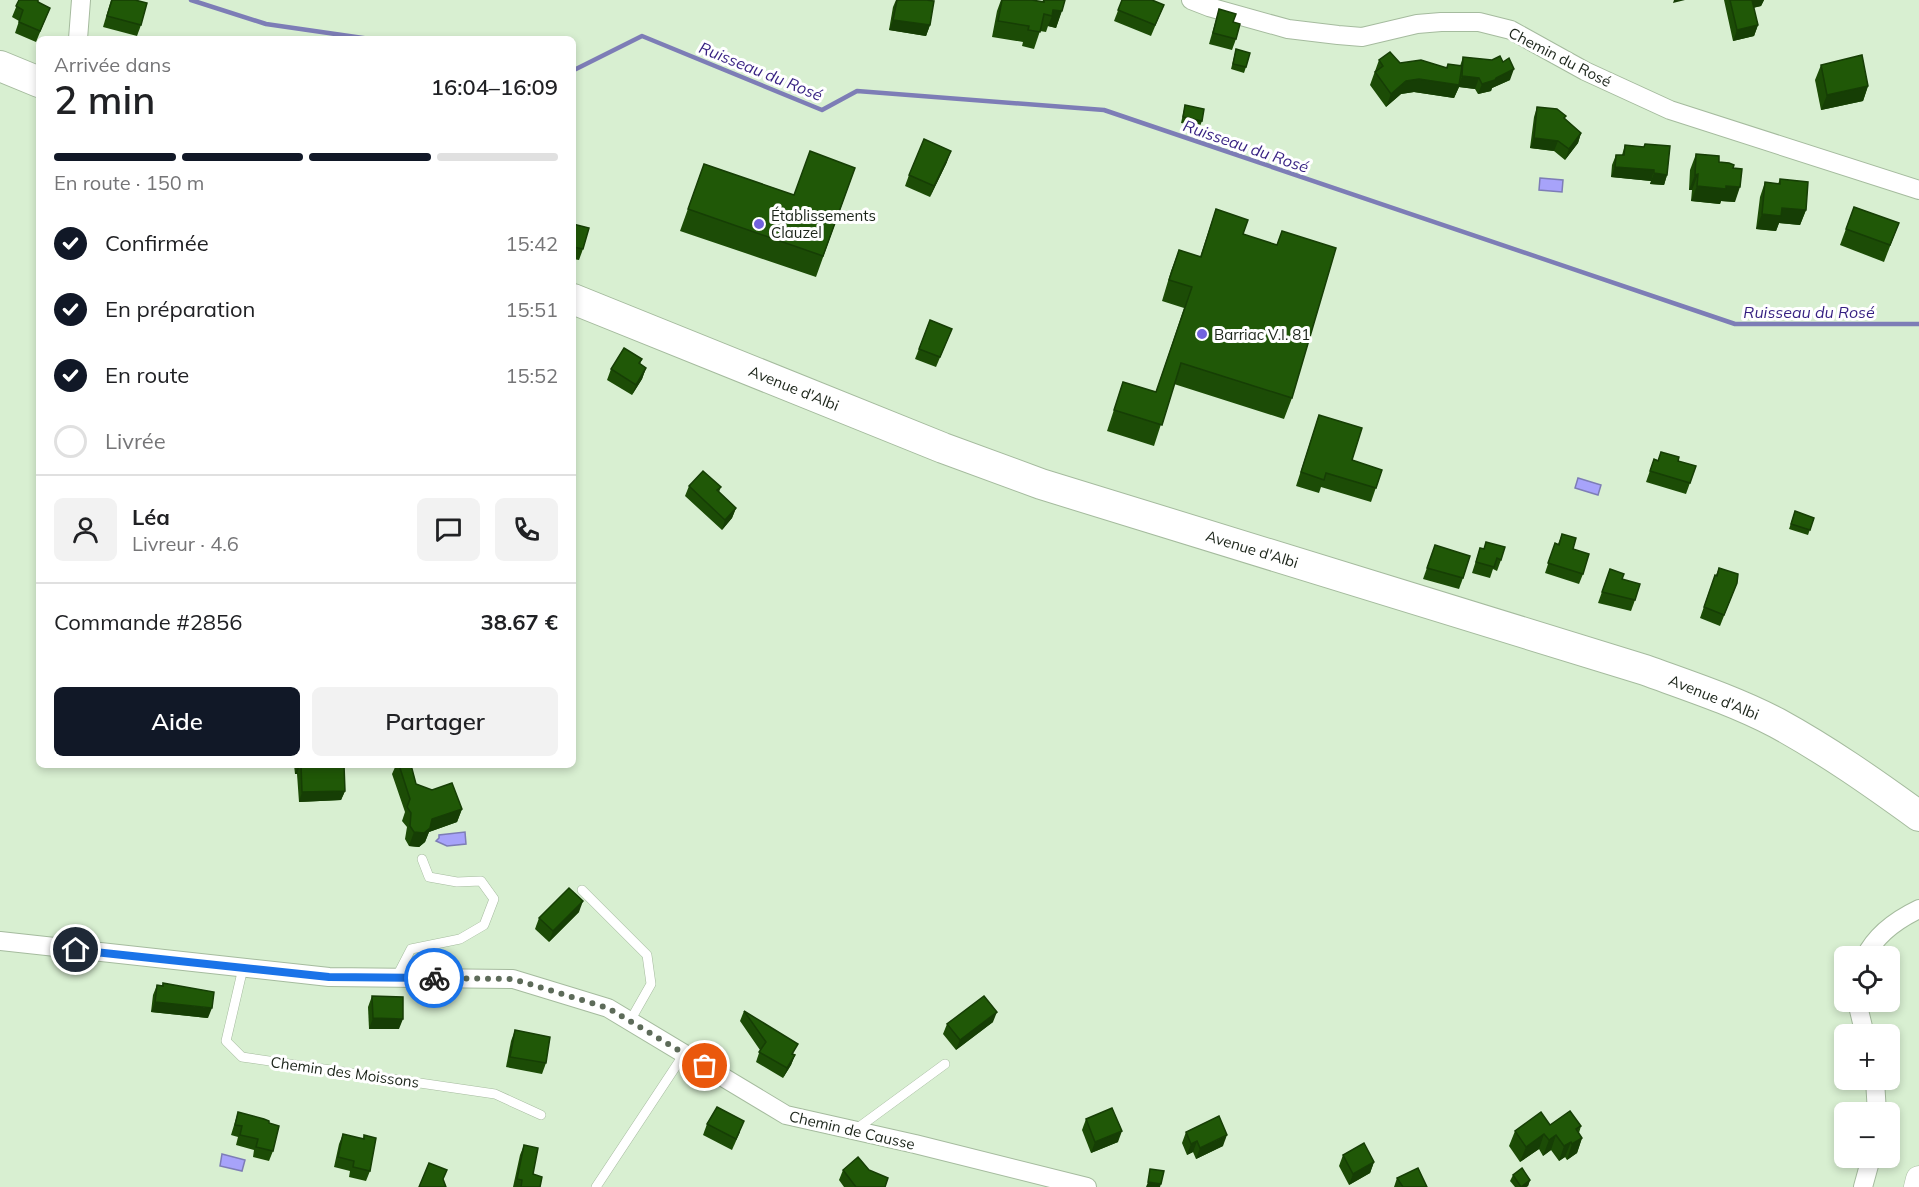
<!DOCTYPE html>
<html lang="fr">
<head>
<meta charset="utf-8">
<style>
  :root { --surface:#fff; --page:#f2f2f2; --text:#202124; --muted:#757577; --line:#e0e0e0; --accent:#111827 }
  body { margin:0; font-family:Mulish,sans-serif; background:var(--page); color:var(--text); height:100vh; display:flex; flex-direction:column; font-size:22px; white-space:nowrap }
  * { box-sizing:border-box; margin:0 }
  p { font-size:20px; color:var(--muted) }
  .icon { flex:none; width:33px; height:33px; fill:none; stroke:currentColor; stroke-width:2; stroke-linecap:round; stroke-linejoin:round }
  .map { position:relative; flex:1; overflow:hidden }
  .panel { position:absolute; left:36px; top:36px; width:540px; height:732px; display:flex; flex-direction:column; background:var(--surface); border-radius:9px; box-shadow:0 3px 9px #0003 }
  .panel>* { flex:none }
  .tools { position:absolute; left:1834px; top:946px; display:grid; gap:12px }
  .tools a { display:grid; place-items:center; width:66px; height:66px; border-radius:9px; background:var(--surface); box-shadow:0 3px 9px #0003; font-size:30px }
  .pin { position:absolute; display:grid; place-items:center; width:51px; height:51px; color:#fff; margin:-26px; border:3px solid #fff; border-radius:50%; box-shadow:0 2px 6px #0007 }
  .courier { position:absolute; display:grid; place-items:center; width:60px; height:60px; margin:-30px; border:4px solid #1a73e8; border-radius:50%; background:#fff; color:#222; box-shadow:0 2px 8px #0007 }
  .summary em { font-style:normal; font-weight:600 }
  .summary div { display:flex; flex-direction:column-reverse }
  .summary { display:flex; align-items:center; justify-content:space-between; height:102px; padding:0 18px }
  h1 { font-size:39px; font-weight:600; line-height:45px }
  .bar { display:grid; grid-template-columns:repeat(4,1fr); gap:9px 6px; align-content:center; height:72px; padding:0 18px }
  .bar i { height:8px; border-radius:4px; background:var(--line) }
  .bar .on { background:var(--accent) }
  .bar p { grid-column:span 4 }
  .line { display:flex; align-items:center; gap:15px; padding:0 18px; border-top:2px solid var(--line) }
  .line div { flex:1 }
  .round { display:grid; place-items:center; flex:none; width:63px; height:63px; border-radius:9px; background:var(--page) }
  ol { padding:0 18px; list-style:none }
  li { display:flex; align-items:center; gap:18px; height:66px }
  li p { margin-inline-start:auto }
  li .icon { padding:6px; border-radius:50%; background:var(--accent); color:#fff; stroke-width:4 }
  li:last-child { color:var(--muted) }
  li i { width:33px; height:33px; border:3px solid var(--line); border-radius:50% }
  .primary-button { display:flex; gap:12px; margin-top:auto; padding:12px 18px }
  .primary-button a { flex:1; height:69px; border-radius:9px; background:var(--accent); color:#fff; font-size:24px; font-weight:600; line-height:69px; text-align:center }
  .primary-button a+a { background:var(--page); color:var(--text) }
  .map>svg:first-child { display:block }
</style>
</head>
<body>
<div class="map">
<svg width="1919" height="1187" viewBox="0 0 1919 1187">
  <rect width="100%" height="100%" fill="#d8efd1"/>
  <g fill="#a7a3fa" stroke="#7d7db6" stroke-width="1.5">
    <path d="M1540,178L1563,180L1562,192L1539,190Z"/>
    <path d="M1578,478L1601,485L1598,495L1575,488Z"/>
    <path d="M465,832L466,844L447,846L436,841L439,838V835Z"/>
    <path d="M222,1154L245,1160L242,1171L220,1166Z"/>
  </g>
  <g fill="none" stroke-linecap="round" stroke-linejoin="round">
    <g stroke="#7d7db6" stroke-width="4.5">
      <path d="M191,0L266,24L370,39"/>
      <path d="M573,69H576L642,36L822,110L857,91L1104,110L1735,324H1919"/>
    </g>
    <g stroke="#a5bb9e" stroke-width="10">
      <g id="service">
        <path d="M582,890L647,955L651,984L630,1021"/>
        <path d="M243,968L226,1041L242,1057L495,1094L541,1115"/>
        <path d="M396,978L411,949L460,939L484,925L494,899L481,881L457,882L429,877L422,859"/>
        <path d="M855,1130L945,1064"/>
        <path d="M596,1187L684,1054"/>
      </g>
    </g>
    <g stroke="#a5bb9e" stroke-width="20">
      <g id="minor">
        <path d="M1191,0L1209,7L1288,29L1338,35L1362,37L1417,24L1441,22H1479L1511,30L1585,71L1670,110L1919,190"/>
        <path d="M78,39L81,0"/>
        <path d="M0,941L329,977L513,979L608,1008L786,1115L915,1144L1087,1187"/>
        <path d="M1865,957C1876,934 1896,920 1919,909"/>
        <path d="M1857,1002L1865,1035"/>
        <path d="M1875,1080L1877,1113"/>
        <path d="M1863,1187L1871,1158"/>
      </g>
    </g>
    <g stroke="#a5bb9e" stroke-width="27">
      <path id="secondary" d="M1917,1187L1919,1179"/>
    </g>
    <g stroke="#a5bb9e" stroke-width="32">
      <g id="primary">
        <path d="M0,66L39,82"/>
        <path d="M573,299L943,448L1041,484L1645,670C1689,686 1735,701 1777,723C1828,751 1872,782 1919,816"/>
      </g>
    </g>
    <use href="#service" stroke="#fff" stroke-width="9"/>
    <use href="#minor" stroke="#fff" stroke-width="18"/>
    <use href="#secondary" stroke="#fff" stroke-width="26"/>
    <use href="#primary" stroke="#fff" stroke-width="30"/>
  </g>
  <g fill="#1c4c06">
    <path d="M19,0L38,2L50,8L36,42L15,33L19,21L12,17Z"/>
    <path d="M111,0H135L141,25L137,36L103,27Z"/>
    <path d="M896,0H926L930,25L926,36L889,30L893,7Z"/>
    <path d="M1001,0H1032L1042,2L1043,0H1065L1056,28L1048,26L1046,32L1040,31L1034,49L1022,46L1023,42L992,37L997,11Z"/>
    <path d="M1122,0L1164,5L1151,36L1114,21Z"/>
    <path d="M1724,0H1764L1761,6L1753,8L1758,25L1754,36L1733,41Z"/>
    <path d="M1219,9L1233,22L1236,39L1232,50L1209,44Z"/>
    <path d="M1236,49L1246,67L1244,73L1231,69Z"/>
    <path d="M1463,57L1510,80L1492,88L1491,91L1478,94L1475,89L1459,87L1454,98L1414,92L1401,94L1386,107L1370,85L1379,60L1400,63L1446,68L1448,64L1460,66Z"/>
    <path d="M1821,65L1868,86L1863,101L1821,110L1815,80Z"/>
    <path d="M1185,105L1202,121L1200,126L1181,123Z"/>
    <path d="M1537,107L1565,119L1581,133L1578,143L1565,160L1554,151L1530,148L1534,117Z"/>
    <path d="M1645,144L1667,175L1664,185L1650,184L1651,181L1611,177L1612,165L1616,155H1622L1625,145L1644,147Z"/>
    <path d="M1696,154L1733,168L1735,202L1721,201L1720,204L1691,201L1692,190H1689L1690,170Z"/>
    <path d="M947,162L930,197L905,186L909,175Z"/>
    <path d="M704,164L794,195L855,168L816,277L680,231Z"/>
    <path d="M1780,179L1806,210L1800,225L1779,223L1776,231L1756,229L1760,197L1765,182L1778,184Z"/>
    <path d="M1854,207L1899,223L1884,262L1840,245Z"/>
    <path d="M1216,209L1243,234L1292,398L1284,419L1174,384L1154,446L1107,431L1123,382L1156,392L1184,308L1162,301L1171,271L1179,250L1200,257Z"/>
    <path d="M573,224L583,249L579,260L573,259Z"/>
    <path d="M930,320L952,329L936,367L915,359Z"/>
    <path d="M642,359L640,364L646,368L642,379L632,395L607,380L611,369Z"/>
    <path d="M1319,415L1352,460L1382,470L1371,502L1321,487L1319,493L1296,486Z"/>
    <path d="M1654,459L1658,460L1678,461L1696,466L1686,494L1646,482Z"/>
    <path d="M689,486L721,487L719,492L736,508L732,518L722,530L685,496Z"/>
    <path d="M1795,511L1814,518L1808,535L1789,529Z"/>
    <path d="M1562,534L1573,549L1583,574L1579,584L1545,573L1555,543L1558,544Z"/>
    <path d="M1435,545L1463,578L1459,589L1423,579Z"/>
    <path d="M1480,548L1501,560L1497,571L1493,569L1490,578L1472,573Z"/>
    <path d="M1719,568L1737,583L1720,626L1700,618L1715,575H1716Z"/>
    <path d="M1610,569L1622,579L1635,600L1631,611L1598,603Z"/>
    <path d="M294,765H344L345,791L341,800L299,802L297,774H295Z"/>
    <path d="M396,765H411L416,784L462,809L457,822L429,832L425,842L419,847L409,846L405,839L407,827L402,821L405,812L392,774Z"/>
    <path d="M579,912L549,942L535,929L539,918Z"/>
    <path d="M163,983L208,1018L151,1012L153,995L157,985L162,986Z"/>
    <path d="M372,996L399,1029H369L368,1007Z"/>
    <path d="M744,1011L795,1055L791,1065L783,1078L756,1062L760,1050L740,1021Z"/>
    <path d="M993,1022L956,1050L943,1034L947,1024Z"/>
    <path d="M515,1030L546,1063L542,1074L506,1067L511,1041Z"/>
    <path d="M238,1112L273,1151L269,1161L253,1157L254,1150L236,1145L238,1137L231,1135Z"/>
    <path d="M1086,1119L1118,1142L1091,1153L1082,1130Z"/>
    <path d="M707,1124L740,1132L732,1150L703,1135Z"/>
    <path d="M1550,1125L1581,1126L1579,1133L1582,1138L1577,1153L1567,1160L1565,1157L1559,1161L1551,1150L1543,1156L1539,1149L1520,1162L1509,1146L1515,1131Z"/>
    <path d="M1186,1132L1223,1146L1196,1159L1193,1152L1187,1155L1182,1143Z"/>
    <path d="M343,1134L363,1139L364,1135L370,1171L366,1181L349,1177L350,1171L334,1167L339,1144Z"/>
    <path d="M524,1145L533,1174L540,1187H513L520,1155Z"/>
    <path d="M1343,1155L1374,1162L1370,1173L1349,1185L1339,1166Z"/>
    <path d="M843,1170H869L885,1187H844L839,1180Z"/>
    <path d="M1513,1175L1530,1180L1528,1186L1526,1187H1515L1510,1181Z"/>
    <path d="M1397,1178L1427,1187H1394Z"/>
  </g>
  <g fill="#163e05">
    <path d="M1674,0H1685L1673,3Z"/>
    <path d="M1750,0H1764L1761,6L1747,9Z"/>
    <path d="M1053,10L1062,11L1056,28L1048,26L1052,16Z"/>
    <path d="M893,20L930,25L926,36L889,30Z"/>
    <path d="M1758,25L1754,36L1733,41L1737,30Z"/>
    <path d="M1514,69L1510,80L1492,88L1491,91L1478,94L1482,84Z"/>
    <path d="M1462,76L1479,78L1475,89L1459,87L1454,98L1414,92L1401,94L1386,107L1391,94L1406,81L1419,79L1459,85Z"/>
    <path d="M1868,86L1863,101L1821,110L1827,95Z"/>
    <path d="M1581,133L1578,143L1565,160L1569,149Z"/>
    <path d="M1534,138L1558,141L1554,151L1530,148Z"/>
    <path d="M951,151L947,162L930,197L934,186Z"/>
    <path d="M1615,167L1654,170L1651,181L1611,177Z"/>
    <path d="M1654,173L1667,175L1664,185L1650,184Z"/>
    <path d="M1698,174L1692,190H1689L1695,175Z"/>
    <path d="M1697,186H1726L1740,187L1735,202L1721,201L1720,204L1691,201Z"/>
    <path d="M1782,208L1806,210L1800,225L1779,223L1776,231L1756,229L1762,214Z"/>
    <path d="M646,368L642,379L632,395L636,385Z"/>
    <path d="M736,508L732,518L722,530L725,520Z"/>
    <path d="M298,765H300L297,774H295Z"/>
    <path d="M345,791L341,800L299,802L302,792Z"/>
    <path d="M462,809L457,822L429,832L425,842L419,847L409,846L414,832L432,819Z"/>
    <path d="M583,901L579,912L549,942L553,931Z"/>
    <path d="M155,1002L212,1008L208,1018L151,1012Z"/>
    <path d="M997,1012L993,1022L956,1050L960,1040Z"/>
    <path d="M373,1018L403,1019L399,1029H369Z"/>
    <path d="M795,1055L791,1065L783,1078L787,1068Z"/>
    <path d="M1122,1131L1118,1142L1091,1153L1095,1142Z"/>
    <path d="M1544,1134L1539,1149L1520,1162L1526,1147Z"/>
    <path d="M1227,1135L1223,1146L1196,1159L1200,1148Z"/>
    <path d="M1556,1135L1551,1150L1543,1156L1549,1140Z"/>
    <path d="M1582,1138L1577,1153L1567,1160L1572,1144Z"/>
    <path d="M1197,1141L1193,1152L1187,1155L1191,1144Z"/>
    <path d="M1571,1142L1565,1157L1559,1161L1564,1146Z"/>
    <path d="M1374,1162L1370,1173L1349,1185L1353,1174Z"/>
    <path d="M1530,1180L1528,1186L1526,1187H1520Z"/>
    <path d="M1148,1182L1161,1184L1160,1187H1146Z"/>
  </g>
  <g fill="#205807" stroke="#163e05" stroke-width="1.5">
    <path d="M19,0H38V2L50,8L40,31L19,22L23,10L16,6Z"/>
    <path d="M112,0H135L147,3L141,25L107,16Z"/>
    <path d="M897,0H926L934,1L930,25L893,20Z"/>
    <path d="M1002,0H1032L1044,2V0H1065L1062,11L1053,10L1052,16L1044,14L1040,32L1028,30L1029,26L998,21Z"/>
    <path d="M1122,0H1152L1164,5L1155,25L1118,10Z"/>
    <path d="M1730,0H1752L1758,25L1737,30Z"/>
    <path d="M1219,9L1236,14L1233,22L1240,24L1236,39L1213,33Z"/>
    <path d="M1236,49L1250,53L1246,67L1233,64Z"/>
    <path d="M1390,52L1400,63L1421,60L1447,68L1448,64L1462,66L1459,85L1419,79L1406,81L1391,94L1375,72L1383,66L1379,60Z"/>
    <path d="M1862,55L1868,86L1827,95L1821,65Z"/>
    <path d="M1500,56L1503,62L1509,58L1514,69L1496,78L1495,80L1482,84L1479,78L1462,76L1463,57L1492,60Z"/>
    <path d="M1185,105L1204,109L1202,121L1183,117Z"/>
    <path d="M1537,107L1557,109L1566,116L1564,118L1581,133L1569,149L1558,141L1534,138Z"/>
    <path d="M924,139L951,151L934,186L909,175Z"/>
    <path d="M1645,144L1670,146L1667,175L1654,173V170L1615,167L1616,155H1624L1625,145L1644,147Z"/>
    <path d="M810,151L855,168L823,256L688,209L704,164L794,195Z"/>
    <path d="M1696,154L1719,156V162L1729,163L1734,165L1733,168L1742,169L1740,187L1726,186V189L1697,186L1698,174L1695,175Z"/>
    <path d="M1780,179L1808,182L1806,210L1782,208L1781,216L1762,214L1765,182L1780,184Z"/>
    <path d="M1854,207L1899,223L1890,245L1846,229Z"/>
    <path d="M1216,209L1248,220L1243,234L1277,245L1282,231L1336,248L1292,398L1181,363L1162,425L1114,410L1123,382L1156,392L1192,287L1169,280L1179,250L1201,257Z"/>
    <path d="M573,224L589,228L583,249L573,247Z"/>
    <path d="M930,320L952,329L940,357L919,349Z"/>
    <path d="M624,348L642,359L639,363L646,368L636,385L611,369Z"/>
    <path d="M1319,415L1362,428L1352,460L1382,470L1376,488L1326,473L1324,480L1301,472Z"/>
    <path d="M1661,452L1679,457L1678,461L1696,466L1690,483L1650,471L1654,459L1658,461Z"/>
    <path d="M703,471L721,487L717,490L736,508L725,520L689,486Z"/>
    <path d="M1795,511L1814,518L1810,530L1791,524Z"/>
    <path d="M1562,534L1576,538L1573,549L1589,554L1583,574L1548,563L1555,543L1559,545Z"/>
    <path d="M1486,542L1505,547L1501,560L1497,558L1494,567L1476,562L1480,548L1484,549Z"/>
    <path d="M1435,545L1470,556L1463,578L1427,568Z"/>
    <path d="M1719,568L1738,574L1737,583L1724,615L1704,607L1715,575L1717,576Z"/>
    <path d="M1610,569L1624,574L1622,579L1640,584L1635,600L1602,592Z"/>
    <path d="M301,765H344L345,791L302,792Z"/>
    <path d="M399,765H411L416,784L432,790L452,783L462,809L432,819L430,828L424,833L414,832L410,826L411,813L407,807L410,799Z"/>
    <path d="M569,888L583,901L553,931L539,918Z"/>
    <path d="M163,983L214,992L212,1008L155,1002L157,985L163,986Z"/>
    <path d="M372,996L403,997V1019L373,1018Z"/>
    <path d="M984,996L997,1012L960,1040L947,1024Z"/>
    <path d="M744,1011L798,1044L792,1054L795,1055L787,1068L759,1052L766,1042Z"/>
    <path d="M515,1030L550,1037L546,1063L510,1057Z"/>
    <path d="M717,1107L744,1121L736,1139L707,1124Z"/>
    <path d="M1112,1108L1122,1131L1095,1142L1086,1119Z"/>
    <path d="M1570,1111L1581,1126L1576,1129L1582,1138L1572,1144L1571,1142L1564,1146L1556,1135L1549,1140L1544,1134L1526,1147L1515,1131L1541,1112L1550,1125Z"/>
    <path d="M238,1112L264,1119L269,1121V1123L279,1126L273,1151L256,1147L258,1139L240,1135L242,1126L235,1125Z"/>
    <path d="M1219,1116L1227,1135L1200,1148L1197,1141L1191,1144L1186,1132Z"/>
    <path d="M343,1134L364,1139V1135L376,1138L370,1171L353,1167L354,1161L338,1157Z"/>
    <path d="M1364,1143L1374,1162L1353,1174L1343,1155Z"/>
    <path d="M524,1145L538,1148L533,1174L542,1177L540,1187H521L522,1180L517,1179Z"/>
    <path d="M858,1157L869,1170L888,1178L885,1187H856L843,1170Z"/>
    <path d="M429,1163L447,1170L443,1179L446,1187H419Z"/>
    <path d="M1418,1168L1427,1187H1403L1397,1178Z"/>
    <path d="M1522,1168L1530,1180L1521,1187L1513,1175Z"/>
    <path d="M1150,1169L1164,1171L1161,1184L1148,1182Z"/>
  </g>
  <g fill="none" stroke-linecap="round" stroke-linejoin="round">
    <path stroke="#5d6b59" stroke-width="6" stroke-dasharray="0 10.8" d="M434,978L513,979L608,1008L705,1066"/>
    <path stroke="#1a73e8" stroke-width="8" d="M76,950L329,977L434,978"/>
  </g>
  <g fill="#7262dd" stroke="#fff" stroke-width="2">
    <circle cx="759" cy="224" r="6"/>
    <circle cx="1202" cy="334" r="6"/>
  </g>
  <g text-anchor="middle" dominant-baseline="central" stroke-width="6" stroke-linejoin="round" paint-order="stroke">
    <g font-size="15" fill="#1b2419" stroke="#fff">
      <text transform="translate(1560 57) rotate(27)">Chemin du Rosé</text>
      <text transform="translate(794 388) rotate(22)">Avenue d'Albi</text>
      <text transform="translate(1252 549) rotate(17)">Avenue d'Albi</text>
      <text transform="translate(1714 697) rotate(22)">Avenue d'Albi</text>
      <text transform="translate(345 1072) rotate(8)">Chemin des Moissons</text>
      <text transform="translate(852 1130) rotate(13)">Chemin de Causse</text>
    </g>
    <g font-size="15" fill="#1b2419" stroke="#fff" text-anchor="start">
      <text x="771" y="215">Établissements<tspan x="771" dy="17">Clauzel</tspan></text>
      <text x="1214" y="334">Barriac V.I. 81</text>
    </g>
    <g font-size="16" font-style="italic" fill="#351f81" stroke="#fff">
      <text transform="translate(761 71) rotate(22)">Ruisseau du Rosé</text>
      <text transform="translate(1246 146) rotate(19)">Ruisseau du Rosé</text>
      <text x="1809" y="312">Ruisseau du Rosé</text>
    </g>
  </g>
</svg>
<div class="tools">
<a><svg class="icon" aria-label="locate" viewBox="0 0 24 24"><circle cx="12" cy="12" r="6"/><path d="M12 2v4M12 18v4M2 12h4M18 12h4"/></svg></a>
<a>+</a>
<a>−</a>
</div>
<div class="pin" style="left:705px;top:1066px;background:#ea580c"><svg class="icon" aria-label="bag" viewBox="0 0 24 24"><path d="M5 8h14l-1 12H6zM9 8a3 3 0 0 1 6 0"/></svg></div>
<div class="pin" style="left:76px;top:950px;background:#1f2937"><svg class="icon" aria-label="home" viewBox="0 0 24 24"><path d="M3 11l9-7 9 7M6 9v11h12V9"/></svg></div>
<div class="courier" style="left:434px;top:978px"><svg class="icon" aria-label="bike" viewBox="0 0 24 24"><circle cx="6" cy="16" r="4"/><circle cx="18" cy="16" r="4"/><path d="M6 16l4-8h5l3 8M10 8l3 8H6M13 5h3"/></svg></div>
<section class="panel">
<div class="summary"><div><h1>2 min</h1><p>Arrivée dans</p></div><em>16:04–16:09</em></div>
<div class="bar"><i class="on"></i><i class="on"></i><i class="on"></i><i></i><p>En route · 150 m</p></div>
<ol>
<li><svg class="icon" aria-label="check" viewBox="0 0 24 24"><path d="M5 12l5 5 9-10"/></svg>Confirmée<p>15:42</p></li>
<li><svg class="icon" aria-label="check" viewBox="0 0 24 24"><path d="M5 12l5 5 9-10"/></svg>En préparation<p>15:51</p></li>
<li><svg class="icon" aria-label="check" viewBox="0 0 24 24"><path d="M5 12l5 5 9-10"/></svg>En route<p>15:52</p></li>
<li><i></i>Livrée</li>
</ol>
<div class="line" style="height:108px"><a class="round"><svg class="icon" aria-label="person" viewBox="0 0 24 24"><circle cx="12" cy="8" r="4"/><path d="M4 21q1-7 8-7t8 7"/></svg></a><div><b>Léa</b><p>Livreur · 4.6</p></div><a class="round"><svg class="icon" aria-label="chat" viewBox="0 0 24 24"><path d="M4 5h16v11H9l-5 4z"/></svg></a><a class="round"><svg class="icon" aria-label="phone" viewBox="0 0 24 24"><path d="M5 4h4l2 5-3 2q2 4 5 5l2-3 5 2v4C11 20 4 13 5 4z"/></svg></a></div>
<div class="line" style="height:78px"><div>Commande #2856</div><b>38.67 €</b></div>
<div class="primary-button"><a>Aide</a><a>Partager</a></div>
</section>
</div>
</body>
</html>
